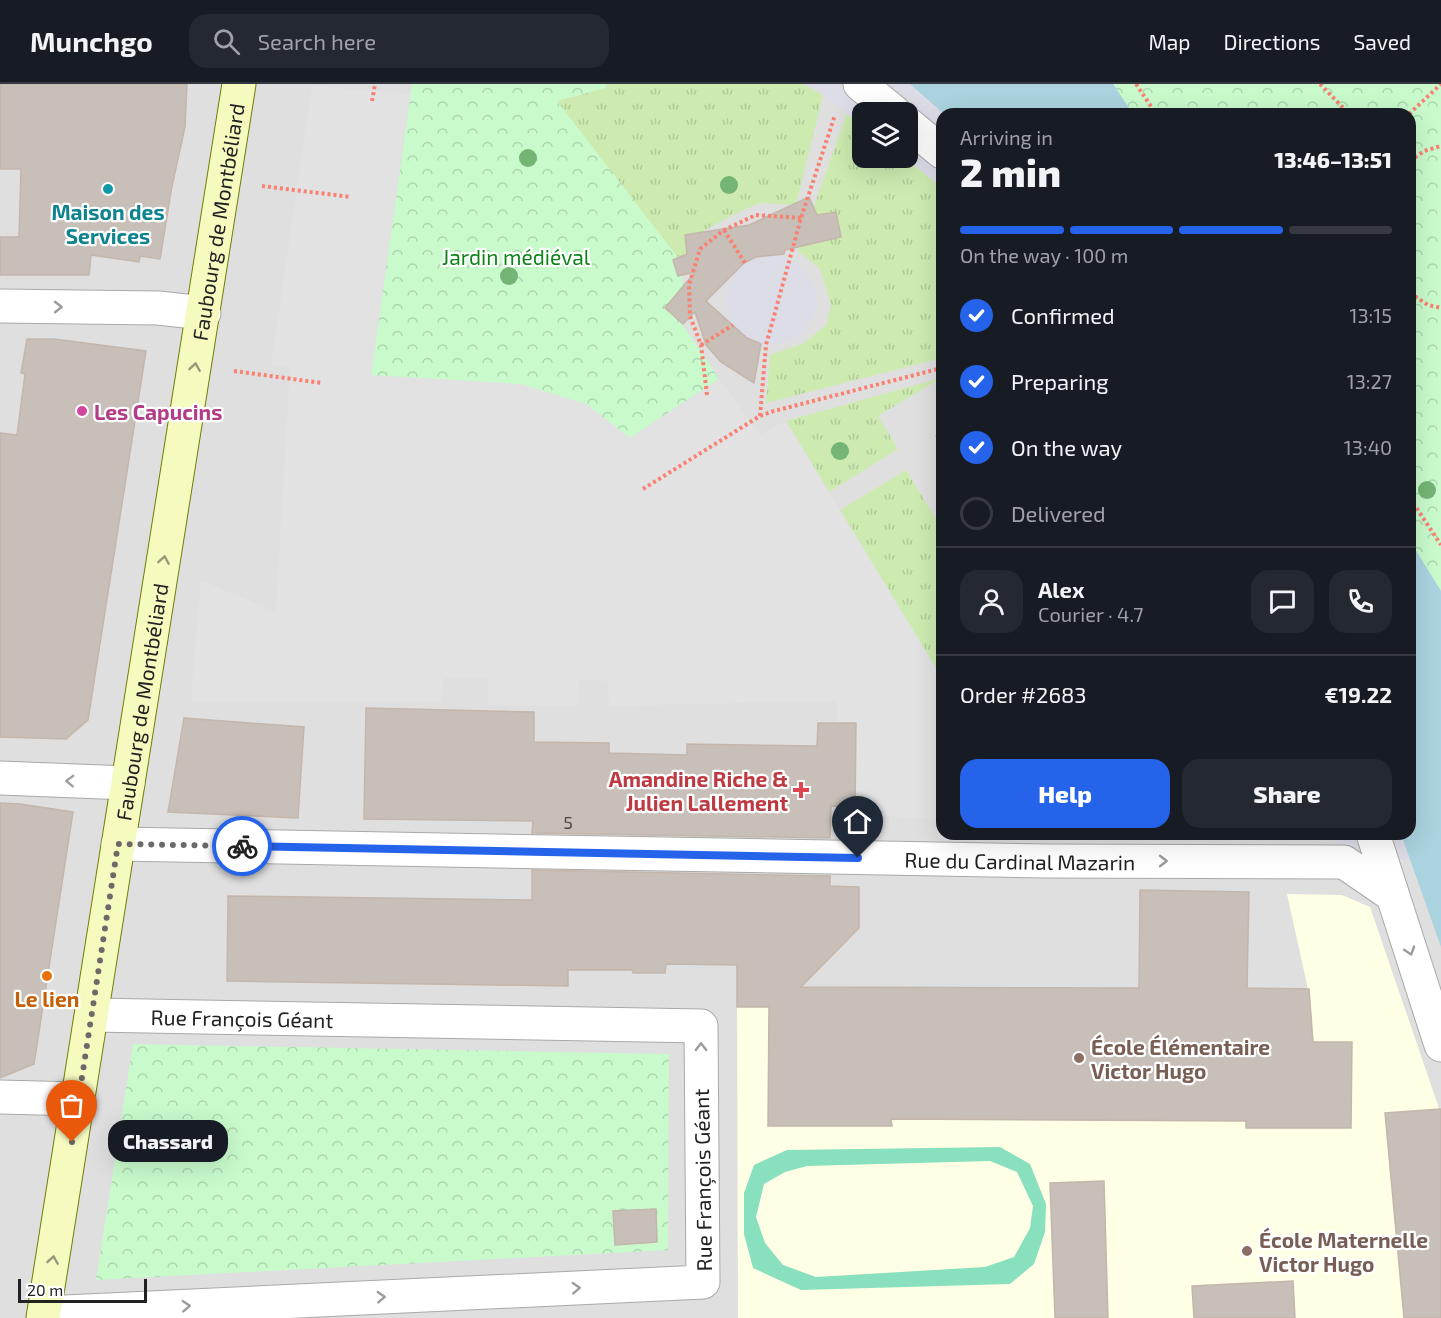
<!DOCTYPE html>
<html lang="en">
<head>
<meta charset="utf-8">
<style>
  :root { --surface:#171b24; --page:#242831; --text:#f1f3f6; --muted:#9ea1a6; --line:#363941; --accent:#2563eb }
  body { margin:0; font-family:"Exo 2",sans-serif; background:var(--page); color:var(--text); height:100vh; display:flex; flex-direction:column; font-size:22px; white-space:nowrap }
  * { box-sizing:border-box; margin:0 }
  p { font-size:20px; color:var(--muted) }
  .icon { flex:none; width:33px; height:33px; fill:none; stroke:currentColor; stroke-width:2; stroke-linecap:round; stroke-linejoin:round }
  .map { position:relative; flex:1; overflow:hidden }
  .side { position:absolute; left:936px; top:24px; width:480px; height:732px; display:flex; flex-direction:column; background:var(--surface); border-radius:18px; box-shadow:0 6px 24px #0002 }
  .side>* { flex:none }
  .buttons { position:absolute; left:852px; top:18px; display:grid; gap:12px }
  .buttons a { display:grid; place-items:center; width:66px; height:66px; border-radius:12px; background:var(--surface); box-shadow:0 6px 24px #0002; font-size:30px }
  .scale { position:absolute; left:18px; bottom:15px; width:129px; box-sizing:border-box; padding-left:6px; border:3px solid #222; border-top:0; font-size:16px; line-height:21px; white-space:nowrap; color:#222; -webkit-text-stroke:4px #fff; paint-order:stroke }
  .pin { position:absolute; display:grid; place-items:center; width:51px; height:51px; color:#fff; margin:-62px -26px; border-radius:50% 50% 50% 0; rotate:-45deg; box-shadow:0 0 6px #0007 }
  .pin .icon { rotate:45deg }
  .courier { position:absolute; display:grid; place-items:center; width:60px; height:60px; margin:-30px; border:4px solid #2563eb; border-radius:50%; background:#fff; color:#222; box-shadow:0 2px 8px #0007 }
  .bubble { position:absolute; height:42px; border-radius:18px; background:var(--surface); box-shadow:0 6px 24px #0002; font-size:20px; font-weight:800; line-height:42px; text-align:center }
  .summary em { font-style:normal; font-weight:800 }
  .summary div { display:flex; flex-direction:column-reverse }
  .summary { display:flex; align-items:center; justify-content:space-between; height:102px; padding:0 24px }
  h1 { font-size:39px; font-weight:800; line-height:45px }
  .bar { display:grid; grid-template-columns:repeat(4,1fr); gap:9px 6px; align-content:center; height:72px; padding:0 24px }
  .bar i { height:8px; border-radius:4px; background:var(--line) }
  .bar .current { background:var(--accent) }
  .bar p { grid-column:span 4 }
  .line { display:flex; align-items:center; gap:15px; padding:0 24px; border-top:2px solid var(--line) }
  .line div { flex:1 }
  .round { display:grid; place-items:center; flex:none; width:63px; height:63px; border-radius:18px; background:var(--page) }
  ol { padding:0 24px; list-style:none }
  li { display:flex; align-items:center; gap:18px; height:66px }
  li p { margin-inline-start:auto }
  li .icon { padding:6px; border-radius:50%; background:var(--accent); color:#fff; stroke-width:4 }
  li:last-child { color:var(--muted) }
  li i { width:33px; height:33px; border:3px solid var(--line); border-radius:50% }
  .primary-button { display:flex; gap:12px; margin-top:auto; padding:12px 24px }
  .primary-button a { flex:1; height:69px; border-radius:18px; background:var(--accent); color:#fff; font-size:24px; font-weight:800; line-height:69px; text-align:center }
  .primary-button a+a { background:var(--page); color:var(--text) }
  header { display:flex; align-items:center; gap:36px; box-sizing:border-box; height:84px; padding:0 30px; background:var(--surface); border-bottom:2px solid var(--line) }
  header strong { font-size:28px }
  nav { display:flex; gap:33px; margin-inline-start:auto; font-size:21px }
  .search { width:420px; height:54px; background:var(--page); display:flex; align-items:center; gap:15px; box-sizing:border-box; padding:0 21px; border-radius:18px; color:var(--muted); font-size:22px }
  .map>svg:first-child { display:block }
</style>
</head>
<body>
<header>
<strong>Munchgo</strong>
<div class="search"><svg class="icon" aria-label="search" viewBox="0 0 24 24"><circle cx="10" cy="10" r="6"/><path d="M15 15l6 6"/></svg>Search here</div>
<nav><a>Map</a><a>Directions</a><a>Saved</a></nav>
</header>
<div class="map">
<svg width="1441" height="1234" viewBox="0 0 1441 1234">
  <defs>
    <pattern id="grass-tufts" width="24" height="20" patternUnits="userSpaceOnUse" patternTransform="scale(1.5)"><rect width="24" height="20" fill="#cdebb0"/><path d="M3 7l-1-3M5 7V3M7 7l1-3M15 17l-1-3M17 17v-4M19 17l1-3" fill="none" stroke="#b0c997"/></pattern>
    <pattern id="park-crowns" width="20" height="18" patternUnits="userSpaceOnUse" patternTransform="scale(1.5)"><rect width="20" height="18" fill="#c8facc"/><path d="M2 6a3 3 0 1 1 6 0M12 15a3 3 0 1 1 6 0" fill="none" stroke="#acd6af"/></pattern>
  </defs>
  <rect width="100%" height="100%" fill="#f2efe9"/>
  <path fill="#e0dfdf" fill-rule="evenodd" d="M0,0H1441V1234H0ZM862,28H908V74H862ZM942,30H1410V750H942Z"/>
  <path fill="#ffffe5" d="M1287,810L1342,811L1370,823L1441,1030V1234H738L737,903L1308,905Z"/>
  <g fill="url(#grass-tufts)">
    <path d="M607,0H804L823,11L796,121L760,119L735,130L705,146L682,179L556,17L605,4Z"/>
    <path d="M847,29L862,41V74H905L942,104V274L766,319L770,271L804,259L826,241L831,221L820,185L798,167Z"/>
    <path d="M941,294L878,332L898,365L829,408L786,337Z"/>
    <path d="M906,386L942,445V594L840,426Z"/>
  </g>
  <g fill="url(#park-crowns)">
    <path d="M412,0H607L605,4L557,17L682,179L683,241L719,295L630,354L586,320L371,292Z"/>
    <path d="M1113,0H1441V507L1410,457V30H1133Z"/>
    <path d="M133,960L669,970L668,1166L96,1196Z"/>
  </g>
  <path fill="#88e0be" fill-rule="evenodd" d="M1000,1063L1030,1080L1046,1120L1045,1148L1034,1180L1010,1200L801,1206L753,1184L744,1150V1109L754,1081L787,1066ZM990,1077L1017,1088L1033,1122L1030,1144L1014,1173L985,1183L816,1193L783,1181L765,1159L756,1133L764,1100L785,1088L807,1082Z"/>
  <path fill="#e2e2e2" d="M312,2L410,10L371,291L521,300L586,320L630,354L719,295L760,351L786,337L942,594V736L836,729L837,617L609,622L608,597L579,596L577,622L488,621V594H444L441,619L191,617L201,496L276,528L290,283L271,282Z"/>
  <g fill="#dddde8">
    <path d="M804,0H910L944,30H942V104L905,74H908V28H862V41L823,11Z"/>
    <circle cx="771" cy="216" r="45"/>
    <path d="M1323,750H1401L1410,776L1340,760Z"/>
  </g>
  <g fill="#aad3df">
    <path d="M910,0H1113L1133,30H944Z"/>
    <path d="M1410,457L1441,507V863L1401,750H1410Z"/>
  </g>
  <g fill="#c7bfb8" stroke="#c4b6ab" stroke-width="1.5">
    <path d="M0,0H187L185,43L172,102L160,175L140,172L139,178L91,171L89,191H0V153H19L21,85H0Z"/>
    <path d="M809,113L817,131L836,128L841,153L785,166L784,170L756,173L744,179L706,217L747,254L761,260L754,299L721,278L706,261L695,228L683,240L665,224L695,188L678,192L673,176L687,170L685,151L749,141Z"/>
    <path d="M27,255H54L146,267L88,636L66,655L0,653V349L17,351L25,290L21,289Z"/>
    <path d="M366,624L534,628V658L609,659V669L687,671V660L817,662L818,639H856L855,723L831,722L830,754L532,749L533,737L364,735Z"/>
    <path d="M184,634L304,643L298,734L168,728Z"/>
    <path d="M0,719L20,720L73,728L34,980L0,994Z"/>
    <path d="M532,786L830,792V802L859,803V844L801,903L1139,904L1140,806L1249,808L1247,904L1309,905L1313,958H1352L1351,1044H1246V1037L891,1035L892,1042H768L769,923H737V881L666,880L665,889H633L632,886H568V902L227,897L228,812L532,816Z"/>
    <path d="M1441,1025V1234H1404L1385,1029Z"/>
    <path d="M1104,1097L1108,1234H1055L1050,1099Z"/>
    <path d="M656,1125L657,1158L615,1161L613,1127Z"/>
    <path d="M1293,1197L1295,1234H1194L1192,1202Z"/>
  </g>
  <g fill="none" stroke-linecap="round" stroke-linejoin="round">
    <g stroke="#a9a9a9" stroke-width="35">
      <g id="street">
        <path d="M860,0L894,28"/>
        <path d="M908,40L942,68"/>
        <path d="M0,222L158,224L204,229"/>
        <path d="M0,694L128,699"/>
        <path d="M1373,750L1441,961"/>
        <path id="s1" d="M118,760L1045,777L1344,778L1392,811"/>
        <path d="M0,1013L79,1015"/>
        <path d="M44,1229L703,1198L701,942L92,931"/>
      </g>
    </g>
    <g stroke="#707d05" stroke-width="35">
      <g id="secondary">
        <path id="s2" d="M43,1234L239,0"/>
      </g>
    </g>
    <g stroke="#fa8072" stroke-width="4" stroke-dasharray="3 3" stroke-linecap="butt">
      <path d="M1136,0L1156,30"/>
      <path d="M1320,0L1349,30"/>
      <path d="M372,17L375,0"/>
      <path d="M1409,30L1441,0"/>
      <path d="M1410,77L1424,67L1441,62"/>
      <path d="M262,102L351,113"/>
      <path d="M724,146L745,179"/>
      <path d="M1410,209L1428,221L1441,224"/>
      <path d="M701,261L733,241"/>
      <path d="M234,287L322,299"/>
      <path d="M707,311L701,261L690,232L689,201L700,165L724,146L756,131L801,134"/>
      <path d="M760,332L766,261L801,134L835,31"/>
      <path d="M937,351L942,360"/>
      <path d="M643,405L760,332L774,327L942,284"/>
      <path d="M1410,414L1441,461"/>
    </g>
    <use href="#street" stroke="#fff" stroke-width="33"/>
    <use href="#secondary" stroke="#f7fabf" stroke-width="33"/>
  </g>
  <g fill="#74b475">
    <circle cx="528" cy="74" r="9"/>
    <circle cx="729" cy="101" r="9"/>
    <circle cx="509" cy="192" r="9"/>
    <circle cx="840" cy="367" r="9"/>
    <circle cx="1427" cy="406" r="9"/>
  </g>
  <defs><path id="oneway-chevron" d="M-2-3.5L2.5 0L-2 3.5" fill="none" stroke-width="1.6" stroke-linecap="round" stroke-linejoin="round" transform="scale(1.5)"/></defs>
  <g stroke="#9c9c9c">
    <use href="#oneway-chevron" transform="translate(58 223)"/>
    <use href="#oneway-chevron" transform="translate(70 697) rotate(-178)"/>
    <use href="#oneway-chevron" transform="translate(1163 777)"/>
    <use href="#oneway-chevron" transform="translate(1410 867) rotate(72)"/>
    <use href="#oneway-chevron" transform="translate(701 963) rotate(-91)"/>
    <use href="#oneway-chevron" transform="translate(576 1204) rotate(-3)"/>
    <use href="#oneway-chevron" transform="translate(381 1213) rotate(-3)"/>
    <use href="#oneway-chevron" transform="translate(186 1222) rotate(-3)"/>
  </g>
  <g stroke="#979978">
    <use href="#oneway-chevron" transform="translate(195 283) rotate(-81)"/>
    <use href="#oneway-chevron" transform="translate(164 476) rotate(-81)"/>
    <use href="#oneway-chevron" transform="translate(53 1176) rotate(-81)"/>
  </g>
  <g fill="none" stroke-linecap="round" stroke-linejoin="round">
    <path stroke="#6b6a68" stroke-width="6" stroke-dasharray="0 10.8" d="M72,1058L118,760L242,762"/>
    <path stroke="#2563eb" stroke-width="8" d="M242,762L858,774"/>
  </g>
  <circle fill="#0f9aa8" stroke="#fff" stroke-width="2" cx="108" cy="105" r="6"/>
  <circle fill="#d1479c" stroke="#fff" stroke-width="2" cx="82" cy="327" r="6"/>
  <path fill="#e0444e" stroke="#fff" stroke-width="2" d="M798 697h6v6h6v6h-6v6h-6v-6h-6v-6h6z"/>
  <circle fill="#e8710a" stroke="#fff" stroke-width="2" cx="47" cy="892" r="6"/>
  <g fill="#8d6e63" stroke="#fff" stroke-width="2">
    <circle cx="1079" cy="974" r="6"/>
    <circle cx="1247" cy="1167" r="6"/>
  </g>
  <g text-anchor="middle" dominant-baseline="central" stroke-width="4.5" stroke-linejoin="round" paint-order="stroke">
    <g font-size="18" fill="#4b4948">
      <text x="568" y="738">5</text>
    </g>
    <g font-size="21" font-weight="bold" fill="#0d838f" stroke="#fff">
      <text x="108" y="127">Maison des<tspan x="108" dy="24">Services</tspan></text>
    </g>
    <g font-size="21" fill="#222" stroke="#fff">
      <text stroke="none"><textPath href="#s2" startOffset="1110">Faubourg de Montbéliard</textPath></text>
      <text stroke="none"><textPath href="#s2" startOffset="624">Faubourg de Montbéliard</textPath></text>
      <text stroke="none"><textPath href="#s1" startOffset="902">Rue du Cardinal Mazarin</textPath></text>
      <text transform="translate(242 934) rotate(1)">Rue François Géant</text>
      <text transform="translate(702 1096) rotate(-91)">Rue François Géant</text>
    </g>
    <g font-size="21" fill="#0c8416" stroke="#fff">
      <text x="516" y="172">Jardin médiéval</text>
    </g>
    <g font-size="21" font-weight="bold" fill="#b23c85" stroke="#fff" text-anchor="start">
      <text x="94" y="327">Les Capucins</text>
    </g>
    <g font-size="21" font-weight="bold" fill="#be3a42" stroke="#fff" text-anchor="end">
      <text x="788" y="694">Amandine Riche &amp;<tspan x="788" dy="24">Julien Lallement</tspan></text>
    </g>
    <g font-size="21" font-weight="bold" fill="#c56008" stroke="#fff">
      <text x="47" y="914">Le lien</text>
    </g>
    <g font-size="21" font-weight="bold" fill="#785e54" stroke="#fff" text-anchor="start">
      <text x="1091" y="962">École Élémentaire<tspan x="1091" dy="24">Victor Hugo</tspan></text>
      <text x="1259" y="1155">École Maternelle<tspan x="1259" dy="24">Victor Hugo</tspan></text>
    </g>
  </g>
</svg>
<div class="buttons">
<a><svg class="icon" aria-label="layers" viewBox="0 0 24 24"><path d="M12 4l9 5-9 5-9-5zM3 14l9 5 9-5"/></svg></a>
</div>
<div class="scale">20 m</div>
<div class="pin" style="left:72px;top:1058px;background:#ea580c"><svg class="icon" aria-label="bag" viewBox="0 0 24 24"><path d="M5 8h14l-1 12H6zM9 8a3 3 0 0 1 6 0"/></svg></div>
<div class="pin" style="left:858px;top:774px;background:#1f2937"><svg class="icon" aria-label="home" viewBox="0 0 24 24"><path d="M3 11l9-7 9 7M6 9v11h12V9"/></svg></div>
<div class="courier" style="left:242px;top:762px"><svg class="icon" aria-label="bike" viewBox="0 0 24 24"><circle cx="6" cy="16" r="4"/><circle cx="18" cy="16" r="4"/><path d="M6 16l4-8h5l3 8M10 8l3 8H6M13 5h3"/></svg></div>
<div class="bubble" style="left:108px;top:1036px;width:120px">Chassard</div>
<section class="side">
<div class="summary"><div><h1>2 min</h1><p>Arriving in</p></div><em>13:46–13:51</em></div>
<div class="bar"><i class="current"></i><i class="current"></i><i class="current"></i><i></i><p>On the way · 100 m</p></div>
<ol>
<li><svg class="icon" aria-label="check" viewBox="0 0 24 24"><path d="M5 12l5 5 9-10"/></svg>Confirmed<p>13:15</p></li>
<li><svg class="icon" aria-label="check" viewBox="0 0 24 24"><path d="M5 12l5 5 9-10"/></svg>Preparing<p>13:27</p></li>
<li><svg class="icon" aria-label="check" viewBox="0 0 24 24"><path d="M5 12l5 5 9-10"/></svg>On the way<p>13:40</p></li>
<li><i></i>Delivered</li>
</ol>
<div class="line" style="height:108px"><a class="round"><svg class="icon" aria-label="person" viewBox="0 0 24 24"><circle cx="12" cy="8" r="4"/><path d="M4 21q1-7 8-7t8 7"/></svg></a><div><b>Alex</b><p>Courier · 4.7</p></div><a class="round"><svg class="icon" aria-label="chat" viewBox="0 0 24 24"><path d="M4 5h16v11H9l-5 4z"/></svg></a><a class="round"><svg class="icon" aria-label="phone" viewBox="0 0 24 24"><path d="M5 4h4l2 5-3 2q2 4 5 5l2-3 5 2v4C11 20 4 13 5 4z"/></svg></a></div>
<div class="line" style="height:78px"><div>Order #2683</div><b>€19.22</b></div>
<div class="primary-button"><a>Help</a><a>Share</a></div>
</section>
</div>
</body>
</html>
